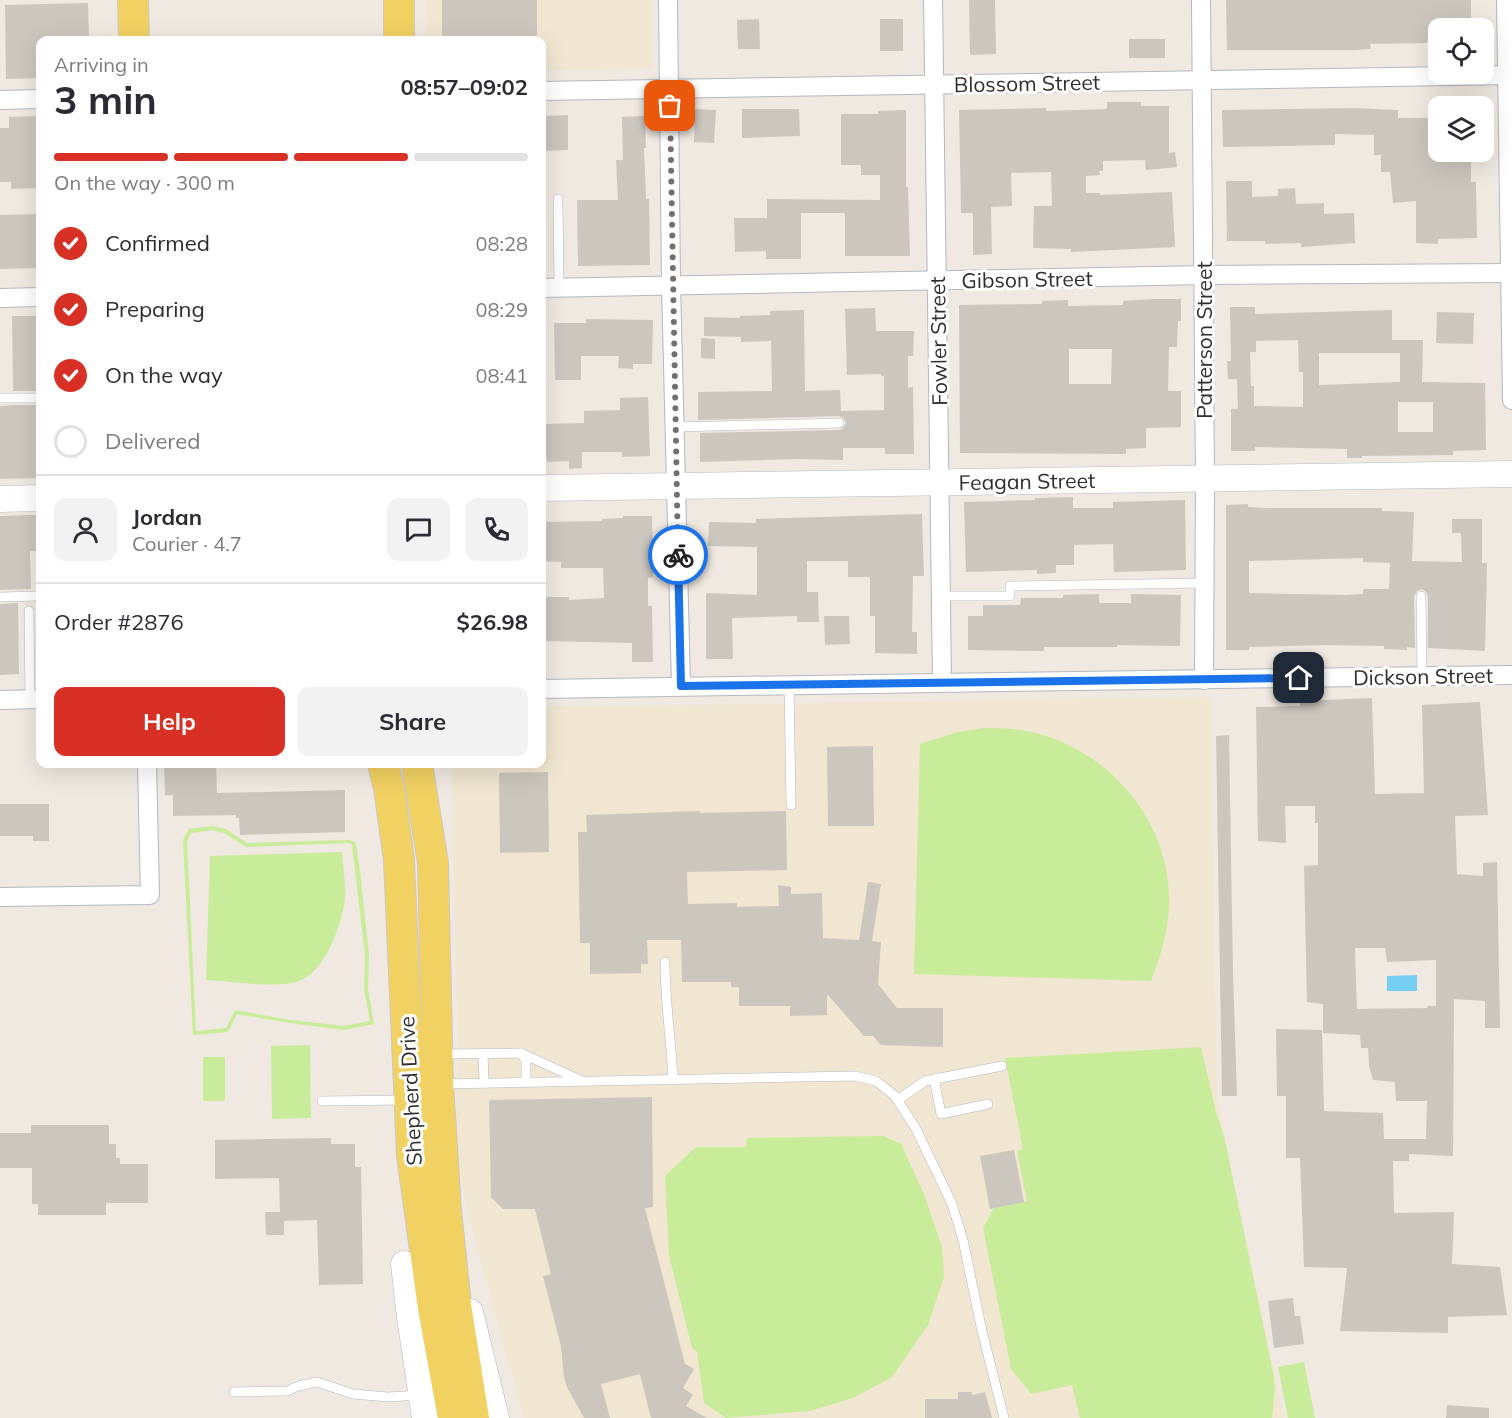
<!DOCTYPE html>
<html lang="en">
<head>
<meta charset="utf-8">
<style>
  :root { --surface:#fff; --page:#f2f2f3; --text:#2b2b33; --muted:#7c7c81; --line:#e1e1e2; --accent:#d93025 }
  body { margin:0; font-family:Mulish,sans-serif; background:var(--page); color:var(--text); height:100vh; display:flex; flex-direction:column; font-size:22px; white-space:nowrap }
  * { box-sizing:border-box; margin:0 }
  p { font-size:20px; color:var(--muted) }
  .icon { flex:none; width:33px; height:33px; fill:none; stroke:currentColor; stroke-width:2; stroke-linecap:round; stroke-linejoin:round }
  .map { position:relative; flex:1; overflow:hidden }
  .side { position:absolute; left:36px; top:36px; width:510px; height:732px; display:flex; flex-direction:column; background:var(--surface); border-radius:12px; box-shadow:0 6px 24px #0002 }
  .side>* { flex:none }
  .tools { position:absolute; left:1428px; top:18px; display:grid; gap:12px }
  .tools a { display:grid; place-items:center; width:66px; height:66px; border-radius:12px; background:var(--surface); box-shadow:0 6px 24px #0002; font-size:30px }
  .pin { position:absolute; display:grid; place-items:center; width:51px; height:51px; color:#fff; margin:-26px; border-radius:12px; box-shadow:0 3px 9px #0006 }
  .courier { position:absolute; display:grid; place-items:center; width:60px; height:60px; margin:-30px; border:4px solid #1a73e8; border-radius:50%; background:#fff; color:#222; box-shadow:0 2px 8px #0007 }
  .overview em { font-style:normal; font-weight:700 }
  .overview div { display:flex; flex-direction:column-reverse }
  .overview { display:flex; align-items:center; justify-content:space-between; height:102px; padding:0 18px }
  h1 { font-size:39px; font-weight:700; line-height:45px }
  .bar { display:grid; grid-template-columns:repeat(4,1fr); gap:9px 6px; align-content:center; height:72px; padding:0 18px }
  .bar i { height:8px; border-radius:4px; background:var(--line) }
  .bar .on { background:var(--accent) }
  .bar p { grid-column:span 4 }
  .line { display:flex; align-items:center; gap:15px; padding:0 18px; border-top:2px solid var(--line) }
  .line div { flex:1 }
  .round { display:grid; place-items:center; flex:none; width:63px; height:63px; border-radius:12px; background:var(--page) }
  ol { padding:0 18px; list-style:none }
  li { display:flex; align-items:center; gap:18px; height:66px }
  li p { margin-inline-start:auto }
  li .icon { padding:6px; border-radius:50%; background:var(--accent); color:#fff; stroke-width:4 }
  li:last-child { color:var(--muted) }
  li i { width:33px; height:33px; border:3px solid var(--line); border-radius:50% }
  .button { display:flex; gap:12px; margin-top:auto; padding:12px 18px }
  .button a { flex:1; height:69px; border-radius:12px; background:var(--accent); color:#fff; font-size:24px; font-weight:700; line-height:69px; text-align:center }
  .button a+a { background:var(--page); color:var(--text) }
  .map>svg:first-child { display:block }
</style>
</head>
<body>
<div class="map">
<svg width="1512" height="1418" viewBox="0 0 1512 1418">
  <rect width="100%" height="100%" fill="#efe9e1"/>
  <g fill="#f0e6d1">
    <path d="M425,0H650L651,68L542,70V40H426Z"/>
    <path d="M1210,697L1217,1100L1284,1418H524L467,1209L455,1142L458,1047L451,764H542V707Z"/>
  </g>
  <g fill="#c9ec9a" fill-rule="evenodd">
    <path d="M983,728C995,728 1008,728 1020,730C1106,743 1174,822 1169,910C1167,935 1160,958 1151,981L914,974L920,744L958,732Z"/>
    <path d="M212,826L226,829L247,843L349,840L355,842C358,849 356,855 359,862L369,955L368,988L374,1024L344,1030L290,1023L237,1014L228,1032L193,1035L183,840L189,829ZM212,830L224,833L246,847L348,843L352,845L365,955L364,988L370,1021L344,1026L291,1020L235,1010L226,1028L196,1031L187,841L191,833Z"/>
    <path d="M342,852C343,867 346,884 345,899C341,926 326,971 299,981C279,989 229,981 206,980L210,856Z"/>
    <path d="M310,1045L311,1118L272,1119L271,1046Z"/>
    <path d="M1201,1047L1216,1112L1224,1136L1273,1373L1275,1388L1272,1418H1080L1072,1385L1031,1394L1011,1369L983,1228L994,1208L1027,1201L1017,1151L1023,1149L1005,1058Z"/>
    <path d="M225,1057V1101H203V1057Z"/>
    <path d="M884,1136L901,1144L924,1194L942,1247L944,1277L928,1325L892,1377L853,1398L810,1411L726,1418L704,1403L697,1352L692,1348L669,1255L665,1176L696,1147H746L747,1138Z"/>
    <path d="M1304,1362L1315,1418H1288L1278,1367Z"/>
  </g>
  <path fill="#75cff0" d="M1417,975V991H1387V976Z"/>
  <g fill="#cbc7bf" fill-rule="evenodd">
    <rect x="442" y="0" width="95" height="40"/>
    <path d="M969,0H995L996,54L970,55Z"/>
    <path d="M1226,0H1471V23H1461V28H1438V41H1427V43L1370,44L1371,49L1354,50H1227Z"/>
    <path d="M88,3L89,40H40V78L6,79L5,5Z"/>
    <path d="M759,19L760,49H738L737,20Z"/>
    <rect x="880" y="19" width="23" height="32"/>
    <rect x="1129" y="39" width="36" height="19"/>
    <path d="M1107,102H1141V106H1169V153L1175,152L1177,167L1146,170L1145,160L1103,161V171H1099L1100,175L1086,176V193H1100V195L1172,192L1175,247L1071,252V249L1033,248L1034,206H1052L1051,172L1011,173L1012,206L991,207L992,254L973,255V213H961L959,110L1046,108V111L1107,109Z"/>
    <path d="M1354,108L1398,110V118H1436V126H1438V152H1471V182H1476L1477,238L1438,239V244L1416,243V201L1393,203L1390,172H1381V155H1374V135L1335,134V145L1223,147L1222,110Z"/>
    <path d="M695,109L716,110L714,143L694,142Z"/>
    <path d="M742,109H799L800,136L742,138Z"/>
    <path d="M906,110V187H908L910,256H845V213H801V259H766V251L735,252L734,218H767V199L880,200V175H861V165H841V114H878V111Z"/>
    <path d="M568,115V150L546,151L545,116Z"/>
    <path d="M40,116V188L11,189V182H0V128H9V117Z"/>
    <path d="M645,116L646,148H644L646,199H649L650,265L578,266L577,200H618L616,160H623L622,117Z"/>
    <path d="M1226,181H1252V197L1278,196V189L1295,188L1296,204L1324,203V214L1354,213L1355,243L1301,247V243L1265,244V241H1227Z"/>
    <path d="M40,214V268L0,269V215Z"/>
    <path d="M1154,299H1181V321H1178L1177,347H1169L1168,391H1181V427L1146,428V448L1126,449V454L960,453L959,305L1042,304V301L1068,300V306L1123,305V301ZM1069,349H1112L1111,384H1069Z"/>
    <path d="M1230,307H1255V314L1392,310V340H1423L1422,382L1485,383L1486,450L1453,451V455L1362,456V458H1347V449L1255,447V451H1231V409H1238L1237,379H1228L1227,361H1231ZM1298,340L1299,372H1303V407L1254,406V386H1251L1250,352H1256V341ZM1319,353H1400V382L1319,385ZM1398,402H1433V432H1398Z"/>
    <path d="M875,308L876,331H914L913,356H908V388L913,387L914,454H885V448H843V460L795,459L700,462V433L839,430L843,428L846,423L844,419L839,416L698,420V392L772,391L771,341L741,342V337L704,336V317L740,318V316L770,315V311L804,310L805,391L840,390L841,411L884,410V376H881V374L847,375L845,309Z"/>
    <path d="M1437,312L1474,313L1473,344L1436,343Z"/>
    <path d="M12,316H40V391H13Z"/>
    <path d="M586,319L653,320L652,364H633V369L618,368L619,356H581V380H555L554,323H586Z"/>
    <path d="M701,338L715,339V359L701,358Z"/>
    <path d="M648,397L650,456L622,457V452H582V468L569,469V461L547,462V459H542V424L584,423V411L620,410V398Z"/>
    <path d="M13,405H40V478L0,479V406Z"/>
    <path d="M1073,497V508H1113V502L1185,500L1186,570L1114,572L1113,544L1074,545V565H1056V573L1037,574V570L966,572L964,502L1035,500V498Z"/>
    <path d="M1248,504V507L1267,508H1382V511L1414,512L1412,561L1462,562L1461,533H1452V519H1482V563H1487L1485,651L1428,648V596L1426,592L1422,589L1417,591L1414,596L1415,648L1407,647V650L1384,649V646L1326,645L1249,647V650H1226V505ZM1363,558V562L1390,563L1389,589H1363V594L1345,595L1249,593V561Z"/>
    <path d="M922,514L924,576H913L912,632H917V654L875,653V616H870V577H848V561H807V592H818L819,622H797V616L732,618L733,659H706V593L757,595V547L708,546L709,522L756,523V519Z"/>
    <path d="M27,515H40V551H30L31,589L0,590V516Z"/>
    <path d="M623,516H652L653,577L648,578V606H652L653,662H632V643L542,641V597H569V600L604,598L603,568H561V562L542,561V522L602,521V519L623,518Z"/>
    <path d="M1099,594V603H1131V594L1181,595L1180,646L1117,645V647H1044V651L968,650V616H983V605H1020L1021,598H1063V595Z"/>
    <path d="M18,603L19,674L0,675V604Z"/>
    <path d="M824,616H849L850,644L825,645Z"/>
    <path d="M1372,698L1375,794L1424,793L1422,705L1480,702L1488,815L1455,816L1457,874L1483,876V863L1497,862L1500,1028H1485V1001L1454,999L1453,1156L1409,1154V1161H1393L1394,1213L1454,1212L1452,1264L1500,1267L1507,1315L1448,1317V1333L1340,1331L1347,1268L1304,1267L1300,1158H1286V1096H1277L1276,1029L1322,1030L1324,1111L1383,1113L1384,1139H1426L1427,1101H1396L1395,1082L1373,1080L1369,1066L1368,1048H1361L1360,1035L1323,1033V1004L1307,1002L1304,866L1318,865V823H1315V806H1285L1286,843L1258,841L1256,707L1300,706V701ZM1355,948H1385L1387,962L1436,960V1006H1428L1427,1008L1357,1009Z"/>
    <path d="M1229,735L1233,972L1237,1096H1222L1216,736Z"/>
    <path d="M873,746L874,826H828L827,747Z"/>
    <path d="M164,764H216L217,793L345,790V832L240,835L239,818H236V815L173,816V795H165Z"/>
    <path d="M548,772L549,852L500,853L499,773Z"/>
    <path d="M0,804H49V841H33V836H0Z"/>
    <path d="M700,811V813L786,811L787,870L687,872L688,904L737,903V907L779,906L778,885L791,887V894L822,893L823,938L859,940L868,882L881,884L872,941L881,942L878,984L897,1008H943V1047L881,1045L873,1036H864L827,994V1015L790,1016V1006H739V987H731V982H682L681,940H647L648,964H641V973L590,974V943H580L578,832H587L586,815Z"/>
    <path d="M652,1097L653,1207L645,1208L685,1364L694,1369L683,1388L693,1395L686,1406L707,1418H651L640,1374L601,1384L610,1418H584L568,1389L564,1378L561,1346L543,1276L551,1274L535,1209H503L491,1197L489,1100Z"/>
    <path d="M31,1125H109V1144H116V1158H120V1164H148V1203H106V1215H38V1204H32V1168H0V1133H31Z"/>
    <path d="M331,1138V1144H355V1167H361L363,1284L319,1285L317,1220L284,1221V1235H266L265,1212H280L279,1178L215,1179V1140Z"/>
    <path d="M1014,1150L1024,1202L990,1209L980,1156Z"/>
    <path d="M1293,1298L1295,1316H1300L1304,1344L1274,1348L1268,1301Z"/>
    <path d="M958,1392H972V1395L985,1392L992,1418H925V1399H958Z"/>
    <path d="M1447,1405L1489,1408V1418H1446Z"/>
  </g>
  <g fill="none" stroke-linecap="round" stroke-linejoin="round">
    <g stroke="#b4b7c1" stroke-width="10">
      <g id="lane">
        <path d="M558,199L559,287"/>
        <path d="M0,398H40"/>
        <path d="M675,427L839,423"/>
        <path d="M941,596H1010V586L1203,583"/>
        <path d="M1421,596L1422,676"/>
        <path d="M0,597L40,596"/>
        <path d="M29,611L30,699"/>
        <path d="M789,684L791,805"/>
        <path d="M665,962C665,1001 671,1039 673,1079"/>
        <path d="M483,1053L484,1083"/>
        <path d="M521,1053L526,1061V1082"/>
        <path d="M441,1054L521,1053L580,1080"/>
        <path d="M934,1079L941,1114L988,1104"/>
        <path d="M442,1084L855,1076L876,1081L895,1096L916,1129L952,1204L963,1240L982,1331L1004,1418"/>
        <path d="M898,1100L925,1081L1002,1066"/>
        <path d="M322,1101L407,1100"/>
        <path d="M234,1392L287,1391L298,1386L317,1382L353,1394L388,1397L421,1395"/>
      </g>
    </g>
    <g stroke="#b4b7c1" stroke-width="20">
      <g id="street">
        <path d="M668,0L671,284L681,686"/>
        <path d="M933,0C937,227 940,454 942,682"/>
        <path d="M1201,0L1205,479L1204,680"/>
        <path d="M1506,0L1512,400"/>
        <path d="M542,91L1512,75"/>
        <path d="M0,100L40,99"/>
        <path d="M542,288L1204,275L1512,273"/>
        <path d="M0,298L40,297"/>
        <path d="M542,689C865,683 1189,680 1512,675"/>
        <path d="M0,700L40,699"/>
        <path d="M0,897L150,895L147,764"/>
      </g>
    </g>
    <g stroke="#b4b7c1" stroke-width="27">
      <g id="secondary">
        <path d="M542,488L1512,474"/>
        <path d="M0,499L40,498"/>
        <path d="M404,1264L410,1317L425,1418"/>
        <path d="M470,1312L496,1418"/>
      </g>
    </g>
    <g stroke="#c9c9c9" stroke-width="32">
      <g id="primary">
        <path d="M133,0L134,40"/>
        <path d="M399,0V40"/>
        <path d="M383,764L389,788L399,860L412,1155L433,1308L453,1418"/>
        <path d="M417,764L433,863L438,1084L446,1210L456,1305L474,1418"/>
      </g>
    </g>
    <use href="#lane" stroke="#fff" stroke-width="9"/>
    <use href="#street" stroke="#fff" stroke-width="18"/>
    <use href="#secondary" stroke="#fff" stroke-width="26"/>
    <use href="#primary" stroke="#f2d163" stroke-width="30"/>
  </g>
  <g fill="none" stroke-linecap="round" stroke-linejoin="round">
    <path stroke="#726f6d" stroke-width="6" stroke-dasharray="0 10.8" d="M670,106L678,555"/>
    <path stroke="#1a73e8" stroke-width="8" d="M678,555L681,686L1299,678"/>
  </g>
  <g text-anchor="middle" dominant-baseline="central" stroke-width="6" stroke-linejoin="round" paint-order="stroke">
    <g font-size="21" fill="#2e2e2e" stroke="#fff">
      <text transform="translate(1027 83) rotate(-1)">Blossom Street</text>
      <text transform="translate(1027 279) rotate(-1)">Gibson Street</text>
      <text transform="translate(1204 340) rotate(-90)">Patterson Street</text>
      <text transform="translate(938 341) rotate(-91)">Fowler Street</text>
      <text transform="translate(1027 481) rotate(-1)">Feagan Street</text>
      <text transform="translate(1423 676) rotate(-1)">Dickson Street</text>
      <text transform="translate(410 1091) rotate(-93)">Shepherd Drive</text>
    </g>
  </g>
</svg>
<div class="tools">
<a><svg class="icon" aria-label="locate" viewBox="0 0 24 24"><circle cx="12" cy="12" r="6"/><path d="M12 2v4M12 18v4M2 12h4M18 12h4"/></svg></a>
<a><svg class="icon" aria-label="layers" viewBox="0 0 24 24"><path d="M12 4l9 5-9 5-9-5zM3 14l9 5 9-5"/></svg></a>
</div>
<div class="pin" style="left:670px;top:106px;background:#ea580c"><svg class="icon" aria-label="bag" viewBox="0 0 24 24"><path d="M5 8h14l-1 12H6zM9 8a3 3 0 0 1 6 0"/></svg></div>
<div class="pin" style="left:1299px;top:678px;background:#1f2937"><svg class="icon" aria-label="home" viewBox="0 0 24 24"><path d="M3 11l9-7 9 7M6 9v11h12V9"/></svg></div>
<div class="courier" style="left:678px;top:555px"><svg class="icon" aria-label="bike" viewBox="0 0 24 24"><circle cx="6" cy="16" r="4"/><circle cx="18" cy="16" r="4"/><path d="M6 16l4-8h5l3 8M10 8l3 8H6M13 5h3"/></svg></div>
<section class="side">
<div class="overview"><div><h1>3 min</h1><p>Arriving in</p></div><em>08:57–09:02</em></div>
<div class="bar"><i class="on"></i><i class="on"></i><i class="on"></i><i></i><p>On the way · 300 m</p></div>
<ol>
<li><svg class="icon" aria-label="check" viewBox="0 0 24 24"><path d="M5 12l5 5 9-10"/></svg>Confirmed<p>08:28</p></li>
<li><svg class="icon" aria-label="check" viewBox="0 0 24 24"><path d="M5 12l5 5 9-10"/></svg>Preparing<p>08:29</p></li>
<li><svg class="icon" aria-label="check" viewBox="0 0 24 24"><path d="M5 12l5 5 9-10"/></svg>On the way<p>08:41</p></li>
<li><i></i>Delivered</li>
</ol>
<div class="line" style="height:108px"><a class="round"><svg class="icon" aria-label="person" viewBox="0 0 24 24"><circle cx="12" cy="8" r="4"/><path d="M4 21q1-7 8-7t8 7"/></svg></a><div><b>Jordan</b><p>Courier · 4.7</p></div><a class="round"><svg class="icon" aria-label="chat" viewBox="0 0 24 24"><path d="M4 5h16v11H9l-5 4z"/></svg></a><a class="round"><svg class="icon" aria-label="phone" viewBox="0 0 24 24"><path d="M5 4h4l2 5-3 2q2 4 5 5l2-3 5 2v4C11 20 4 13 5 4z"/></svg></a></div>
<div class="line" style="height:78px"><div>Order #2876</div><b>$26.98</b></div>
<div class="button"><a>Help</a><a>Share</a></div>
</section>
</div>
</body>
</html>
